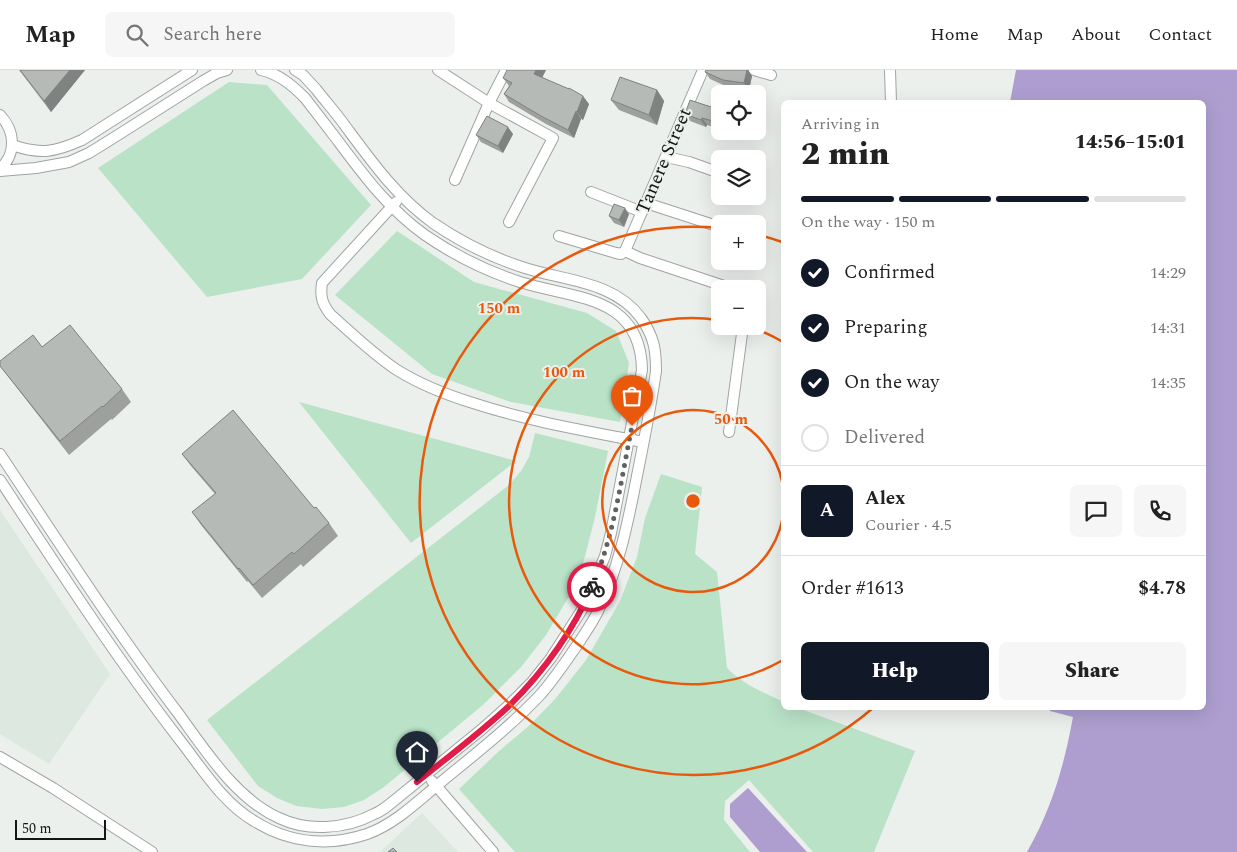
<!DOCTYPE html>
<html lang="en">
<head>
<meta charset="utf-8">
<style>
  :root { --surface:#fff; --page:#f6f6f6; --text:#222; --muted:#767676; --line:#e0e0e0; --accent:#111827 }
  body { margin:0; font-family:Spectral,serif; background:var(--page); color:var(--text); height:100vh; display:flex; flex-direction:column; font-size:19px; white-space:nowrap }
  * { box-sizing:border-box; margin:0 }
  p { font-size:16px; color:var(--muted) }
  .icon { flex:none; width:28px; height:28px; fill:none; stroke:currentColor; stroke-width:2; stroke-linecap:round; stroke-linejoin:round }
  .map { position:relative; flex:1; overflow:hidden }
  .drawer { position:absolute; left:781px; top:30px; width:425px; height:610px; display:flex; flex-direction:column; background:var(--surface); border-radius:8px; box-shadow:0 5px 20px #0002 }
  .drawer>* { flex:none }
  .controls { position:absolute; left:711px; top:15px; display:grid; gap:10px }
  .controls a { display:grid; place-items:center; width:55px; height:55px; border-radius:8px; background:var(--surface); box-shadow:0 5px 20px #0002; font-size:25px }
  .scale { position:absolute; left:15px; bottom:12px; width:91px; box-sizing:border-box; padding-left:5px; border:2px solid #141514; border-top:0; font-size:14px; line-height:18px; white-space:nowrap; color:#141514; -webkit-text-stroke:4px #ebf0ed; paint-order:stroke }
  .pin { position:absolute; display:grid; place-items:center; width:42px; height:42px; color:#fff; margin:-51px -21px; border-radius:50% 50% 50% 0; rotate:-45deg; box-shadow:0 0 5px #0007 }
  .pin .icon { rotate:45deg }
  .courier { position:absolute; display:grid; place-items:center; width:50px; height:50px; margin:-25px; border:4px solid #e11d48; border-radius:50%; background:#fff; color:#222; box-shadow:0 1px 6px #0007 }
  .headline em { font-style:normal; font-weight:800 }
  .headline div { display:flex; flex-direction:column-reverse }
  .headline { display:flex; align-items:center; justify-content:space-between; height:85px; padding:0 20px }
  h1 { font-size:32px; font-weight:800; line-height:38px }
  .bar { display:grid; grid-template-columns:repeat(4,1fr); gap:8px 5px; align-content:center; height:60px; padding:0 20px }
  .bar i { height:6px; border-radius:4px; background:var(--line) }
  .bar .on { background:var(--accent) }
  .bar p { grid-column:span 4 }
  .line { display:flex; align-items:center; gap:12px; padding:0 20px; border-top:1px solid var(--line) }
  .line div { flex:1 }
  .round { display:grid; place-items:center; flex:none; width:52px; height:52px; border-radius:8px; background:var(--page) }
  ol { padding:0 20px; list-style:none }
  li { display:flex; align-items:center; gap:15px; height:55px }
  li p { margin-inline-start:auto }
  li .icon { padding:5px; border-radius:50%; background:var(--accent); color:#fff; stroke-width:4 }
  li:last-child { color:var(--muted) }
  li i { width:28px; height:28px; border:2px solid var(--line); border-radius:50% }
  .action { display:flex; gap:10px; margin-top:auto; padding:10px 20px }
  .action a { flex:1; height:58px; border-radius:8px; background:var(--accent); color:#fff; font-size:20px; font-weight:800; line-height:58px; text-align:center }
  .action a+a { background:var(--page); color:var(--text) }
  header { display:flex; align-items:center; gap:30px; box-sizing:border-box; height:70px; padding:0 25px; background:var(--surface); border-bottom:1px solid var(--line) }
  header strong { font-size:24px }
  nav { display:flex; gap:28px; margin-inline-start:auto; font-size:18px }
  .search { width:350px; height:45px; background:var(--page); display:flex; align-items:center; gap:12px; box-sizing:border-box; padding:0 18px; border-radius:8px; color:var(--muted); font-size:19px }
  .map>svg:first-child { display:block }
</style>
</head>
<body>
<header>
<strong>Map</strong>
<div class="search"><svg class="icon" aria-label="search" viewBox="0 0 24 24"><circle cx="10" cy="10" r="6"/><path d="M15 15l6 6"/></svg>Search here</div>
<nav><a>Home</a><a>Map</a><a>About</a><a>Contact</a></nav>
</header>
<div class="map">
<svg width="1237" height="782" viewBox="0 0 1237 782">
  <rect width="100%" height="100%" fill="#ebf0ed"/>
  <g fill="#dce8e0">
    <path d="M0,440L110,604L49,694L0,664Z"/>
    <path d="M422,743L458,782H380Z"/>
  </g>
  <g fill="#b9e2c7">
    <path d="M229,12L267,15L371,135L302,209L207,227L98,98Z"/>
    <path d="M397,161L474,212L587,243L616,261L629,293L620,352L511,332L432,304L335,225Z"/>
    <path d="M299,332L516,391L411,473Z"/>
    <path d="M535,363L608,381L595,447L584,490L571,523L546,565L521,597L484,634L384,717L364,730L344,737L322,739L296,736L277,728L258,716L207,650L509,415L521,401L529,387Z"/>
    <path d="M661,404L702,417L695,484L717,502L727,598C743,614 764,623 784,632V638H798L915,681L874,782H813L749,710L725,731L724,750L750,782H515L459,719L498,682L531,654L556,628L586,590L620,531L637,487L645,448Z"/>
  </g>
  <g fill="#ad9ecf">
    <path d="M1016,0H1237V782H1027C1052,738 1064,696 1073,647L1050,641V638H1204V32H1010Z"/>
    <path d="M748,718L807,782H760L730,747V734Z"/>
  </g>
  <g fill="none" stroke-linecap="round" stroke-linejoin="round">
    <g stroke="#a0a4a1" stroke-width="12">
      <g id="minor">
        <path d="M438,0L489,33L553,68L509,152"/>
        <path d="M754,0L771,5"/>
        <path d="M890,0L891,32"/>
        <path d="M0,45C15,61 17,83 0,99"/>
        <path d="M12,75C41,85 55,82 82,70L192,0"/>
        <path d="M666,87L689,92L720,103"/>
        <path d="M0,101L36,98L69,92L89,83L118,65L203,11L217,3L227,0"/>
        <path d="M455,110L489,33L506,0"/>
        <path d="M591,122L642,142"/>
        <path d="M396,132L322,213C320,227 322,233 330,244C350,262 374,285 397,300C421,315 447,325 473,333C528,351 586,361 643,372"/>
        <path d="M646,133L720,157"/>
        <path d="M559,166L616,183L621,184L625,181L640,188L733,219"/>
        <path d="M625,181L703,0"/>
        <path d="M729,362L743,256"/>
        <path d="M0,384C58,471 115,560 178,643C205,680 236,729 279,748C308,762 346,759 374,744C380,742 385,738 390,734L481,660L508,636L532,612L551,588L585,535L605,486L611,463L642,300C641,225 574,229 520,212C486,201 454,185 425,165C388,139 362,103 335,67C325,54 315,41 305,28C292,15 279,4 261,0"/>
        <path d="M0,410C58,498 115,586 179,669C201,697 222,732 254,751C289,773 328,777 367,764C395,754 418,731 440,713C475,684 510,657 541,624C555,608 566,591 578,574C585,563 593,552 598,541C619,498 628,452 637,406C644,371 651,336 656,301C656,279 654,267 641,248C614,211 565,211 525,198C493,188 461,172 433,153C397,127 372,92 346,57C337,44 326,32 316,19L303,5L295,0"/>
        <path d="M0,687L53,718L152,782"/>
        <path d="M432,711L493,782"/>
      </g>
    </g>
    <use href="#minor" stroke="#fff" stroke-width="10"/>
  </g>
  <g fill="#9da09d">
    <path d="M19,0H85L51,42Z"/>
    <path d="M546,0L542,7L589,34L583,50L581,49L574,68L546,54L509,32L504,24L509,16L503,8Z"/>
    <path d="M706,0H748L752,6L749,20L728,17L710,9L705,2Z"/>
    <path d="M657,20L664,31L657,55L619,40L611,30Z"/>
    <path d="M720,40V59L707,55L706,57L690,51L685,44Z"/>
    <path d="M513,64L503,83L481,72L476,65Z"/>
    <path d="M629,144L624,157L614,153L609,146Z"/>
    <path d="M42,277L122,319L131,332L112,350L111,349L69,385L0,296Z"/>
    <path d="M182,384L314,438L329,453L338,466L303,497L301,494L262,528L248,511L247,512L201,455L192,442L215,424L191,396Z"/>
  </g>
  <g fill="#7f8280">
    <path d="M70,0H85L51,42L44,31Z"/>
    <path d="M536,0H546L540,12L534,4Z"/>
    <path d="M746,0H748L752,6L749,20L744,13Z"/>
    <path d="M657,20L664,31L657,55L649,45Z"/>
    <path d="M583,26L589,34L583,50L577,42Z"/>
    <path d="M576,41L581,49L574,68L568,60Z"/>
    <path d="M702,48L707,55L706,57L701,50Z"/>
    <path d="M508,57L513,64L503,83L498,76Z"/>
    <path d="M625,138L629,144L624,157L619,150Z"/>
  </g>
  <g fill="#b6bab7" stroke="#7f8280">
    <path d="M20,0H70L44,31Z"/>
    <path d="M507,0H536L534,4L569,19V18L583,26L577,42L576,41L568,60L541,46L504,24L512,13L503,8Z"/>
    <path d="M706,0H747L744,13L723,10L705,2Z"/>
    <path d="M620,7L657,20L649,45L611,30Z"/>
    <path d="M690,30L720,40V53L702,48L701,50L685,44Z"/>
    <path d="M487,46L508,57L498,76L476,65Z"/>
    <path d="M614,134L625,138L619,150L609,146Z"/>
    <path d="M70,255L122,319L103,337L102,336L60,371L0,296V291L33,265L42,277Z"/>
    <path d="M233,340L314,438L316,437L329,453L294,484L292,482L253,515L239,498L238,499L192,442L216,423L182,384Z"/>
    <path d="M393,778L397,782H388Z"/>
  </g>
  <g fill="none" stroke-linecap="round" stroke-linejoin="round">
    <path stroke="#5f6260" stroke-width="5" stroke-dasharray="0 9" d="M592,517C614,466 621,410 632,356"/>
    <path stroke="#e11d48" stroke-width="6" d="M417,712C448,687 480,663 509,636C543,602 573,561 592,517"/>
  </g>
  <g fill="none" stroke="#e8590c" stroke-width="2.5">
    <path d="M784 438A91 91 0 1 1 784 424"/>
    <path d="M783 590A183 183 0 1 1 718 250M748 256A183 183 0 0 1 783 272"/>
    <path d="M873 638A274 274 0 1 1 719 158M759 165A274 274 0 0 1 782 172"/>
  </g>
  <g text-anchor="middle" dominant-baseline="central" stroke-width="4" stroke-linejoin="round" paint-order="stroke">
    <g font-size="19" fill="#141514" stroke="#ebf0ed">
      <text transform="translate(664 91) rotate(-67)">Tanere Street</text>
    </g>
  </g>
  <circle cx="693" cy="431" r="8" fill="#e8590c" stroke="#ebf0ed" stroke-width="2.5"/>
  <g font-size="15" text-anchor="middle" font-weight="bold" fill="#e8590c" stroke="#ebf0ed" stroke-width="4" stroke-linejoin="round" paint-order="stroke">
    <text x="499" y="243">150 m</text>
    <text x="564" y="307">100 m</text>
    <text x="731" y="354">50 m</text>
  </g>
</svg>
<div class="controls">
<a><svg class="icon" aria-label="locate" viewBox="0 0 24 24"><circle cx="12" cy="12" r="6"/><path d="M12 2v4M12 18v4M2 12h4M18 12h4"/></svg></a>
<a><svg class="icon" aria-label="layers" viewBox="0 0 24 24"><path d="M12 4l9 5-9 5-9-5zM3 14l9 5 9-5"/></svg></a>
<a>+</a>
<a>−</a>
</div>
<div class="scale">50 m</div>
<div class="pin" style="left:632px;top:356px;background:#ea580c"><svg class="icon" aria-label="bag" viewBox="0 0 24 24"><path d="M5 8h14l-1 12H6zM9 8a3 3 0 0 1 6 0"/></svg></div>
<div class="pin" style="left:417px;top:712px;background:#1f2937"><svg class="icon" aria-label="home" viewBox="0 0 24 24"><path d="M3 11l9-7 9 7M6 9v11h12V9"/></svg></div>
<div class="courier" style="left:592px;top:517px"><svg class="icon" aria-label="bike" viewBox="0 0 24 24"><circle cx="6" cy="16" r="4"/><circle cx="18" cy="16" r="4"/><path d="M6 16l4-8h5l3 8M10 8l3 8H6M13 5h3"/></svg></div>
<section class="drawer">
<div class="headline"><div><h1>2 min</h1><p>Arriving in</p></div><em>14:56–15:01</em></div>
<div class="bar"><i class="on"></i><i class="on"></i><i class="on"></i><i></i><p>On the way · 150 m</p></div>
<ol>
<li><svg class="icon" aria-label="check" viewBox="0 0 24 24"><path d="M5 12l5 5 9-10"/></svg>Confirmed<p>14:29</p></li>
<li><svg class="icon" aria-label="check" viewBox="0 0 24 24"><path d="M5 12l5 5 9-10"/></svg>Preparing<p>14:31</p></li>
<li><svg class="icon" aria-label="check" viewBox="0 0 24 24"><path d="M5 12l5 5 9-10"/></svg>On the way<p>14:35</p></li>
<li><i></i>Delivered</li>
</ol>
<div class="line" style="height:90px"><b class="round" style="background:var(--accent);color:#fff">A</b><div><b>Alex</b><p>Courier · 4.5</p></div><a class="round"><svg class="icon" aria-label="chat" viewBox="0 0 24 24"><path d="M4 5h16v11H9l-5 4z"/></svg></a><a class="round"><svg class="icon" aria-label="phone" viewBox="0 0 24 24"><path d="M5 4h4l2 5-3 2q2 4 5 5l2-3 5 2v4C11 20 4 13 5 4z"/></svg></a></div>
<div class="line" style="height:65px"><div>Order #1613</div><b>$4.78</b></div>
<div class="action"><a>Help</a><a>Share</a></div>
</section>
</div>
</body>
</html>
